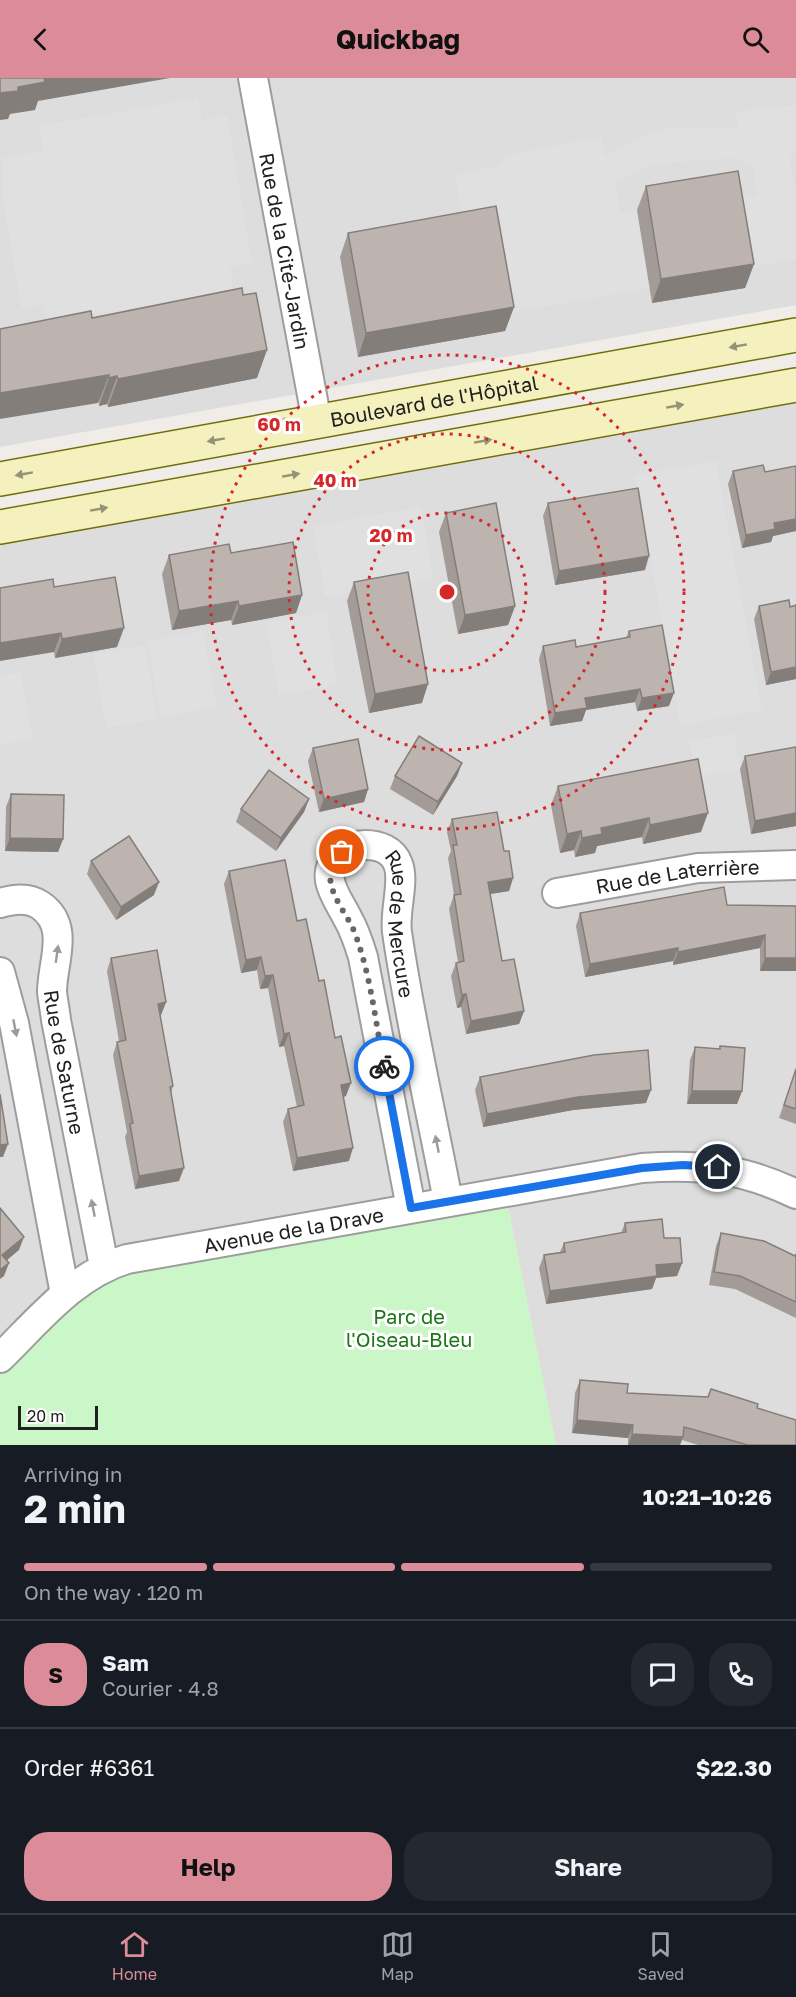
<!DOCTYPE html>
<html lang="en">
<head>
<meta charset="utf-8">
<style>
  :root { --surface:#171b24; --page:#242831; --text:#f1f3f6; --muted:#9ea1a6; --line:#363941; --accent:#dc8c99 }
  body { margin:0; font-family:"Golos Text",sans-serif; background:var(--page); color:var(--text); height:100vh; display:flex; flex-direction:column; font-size:22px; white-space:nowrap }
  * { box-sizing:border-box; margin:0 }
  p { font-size:20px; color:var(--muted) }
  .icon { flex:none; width:33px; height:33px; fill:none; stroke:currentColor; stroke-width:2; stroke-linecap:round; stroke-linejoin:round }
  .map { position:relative; height:1367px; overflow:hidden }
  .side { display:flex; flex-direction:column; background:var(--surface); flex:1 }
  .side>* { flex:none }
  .scale { position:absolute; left:18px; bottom:15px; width:80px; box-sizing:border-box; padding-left:6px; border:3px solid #202020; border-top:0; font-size:16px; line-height:21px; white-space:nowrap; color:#202020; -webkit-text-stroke:4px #fff; paint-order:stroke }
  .pin { position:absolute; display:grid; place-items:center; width:51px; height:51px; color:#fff; margin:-26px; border:3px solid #fff; border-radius:50%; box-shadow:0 2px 6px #0007 }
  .courier { position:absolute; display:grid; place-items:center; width:60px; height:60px; margin:-30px; border:4px solid #1a73e8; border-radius:50%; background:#fff; color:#222; box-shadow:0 2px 8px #0007 }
  .headline em { font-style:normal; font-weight:700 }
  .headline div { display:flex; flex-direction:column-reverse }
  .headline { display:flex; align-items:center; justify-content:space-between; height:102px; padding:0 24px }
  h1 { font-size:39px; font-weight:700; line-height:45px }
  .bar { display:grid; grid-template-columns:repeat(4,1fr); gap:9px 6px; align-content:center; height:72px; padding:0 24px }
  .bar i { height:8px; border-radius:4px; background:var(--line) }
  .bar .active { background:var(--accent) }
  .bar p { grid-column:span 4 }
  .line { display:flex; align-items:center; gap:15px; padding:0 24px; border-top:2px solid var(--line) }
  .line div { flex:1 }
  .round { display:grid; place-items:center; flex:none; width:63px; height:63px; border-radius:24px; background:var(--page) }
  .action { display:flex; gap:12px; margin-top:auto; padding:12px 24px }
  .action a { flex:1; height:69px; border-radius:24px; background:var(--accent); color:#111; font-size:24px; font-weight:700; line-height:69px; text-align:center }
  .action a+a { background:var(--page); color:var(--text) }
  header { display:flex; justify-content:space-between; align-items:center; height:78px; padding:0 24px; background:var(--accent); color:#111; font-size:27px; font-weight:700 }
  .menu { display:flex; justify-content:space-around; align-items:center; height:84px; border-top:2px solid var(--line); background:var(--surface); font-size:16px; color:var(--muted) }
  .menu a { display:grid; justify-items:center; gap:3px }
  .menu .active { color:var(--accent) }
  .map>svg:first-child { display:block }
</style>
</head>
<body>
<header><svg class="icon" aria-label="back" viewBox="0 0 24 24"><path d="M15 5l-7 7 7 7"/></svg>Quickbag<svg class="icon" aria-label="search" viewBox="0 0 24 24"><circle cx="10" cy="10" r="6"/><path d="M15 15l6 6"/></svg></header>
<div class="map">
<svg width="796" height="1367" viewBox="0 0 796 1367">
  <rect width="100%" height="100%" fill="#f0ece7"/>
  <g fill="#dedddd">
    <path d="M0,0H796V227L0,369Z"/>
    <path d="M796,307V1367H556L505,1114L0,1280V449Z"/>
  </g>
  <path fill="#caf6c8" d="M505,1114L556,1367H0V1280L84,1200Z"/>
  <g fill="#e0e0e0">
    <path d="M198,20L202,42L227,37L252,185L230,189L233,212L47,244L44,226L21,230L3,122L2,80L43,73L39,48Z"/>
    <path d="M796,28V73L789,78L796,111V181L742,191L730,122L757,118L753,87L731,80L652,86L615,105L620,135L637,132L650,210L502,236L462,136L455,97L503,87L502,78L601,59L605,78L651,54L679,49L738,50L736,35L761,29Z"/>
    <path d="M716,383L762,632L680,647L635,397Z"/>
    <path d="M421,429L433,501L325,519L313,448Z"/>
    <path d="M326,534L338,607L279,617L266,544Z"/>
    <path d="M203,553L217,629L160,639L147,563Z"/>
    <path d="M145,567L158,641L106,650L93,576Z"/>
    <path d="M21,594L33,661L0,667V598Z"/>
    <path d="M735,656L740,691L694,699L689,663Z"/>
  </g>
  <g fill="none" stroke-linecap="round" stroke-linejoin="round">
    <g stroke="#9d9d9d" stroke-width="32">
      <g id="minor">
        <path id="s1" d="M253,0L317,344"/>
        <path id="s2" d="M557,815L698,790L796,787"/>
        <path id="s3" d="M0,825C14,821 28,819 40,827C71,848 52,884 52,914C53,923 55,932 56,942L104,1188"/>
        <path d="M0,894L14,945L65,1216"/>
        <path id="s4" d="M411,1130L363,879C359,866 355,853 348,841C338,820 317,798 340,777C347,771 356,767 365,767C379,767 393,772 398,786C405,803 394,834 397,854C410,944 431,1033 448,1123"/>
        <path id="s5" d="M0,1280C39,1242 74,1197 127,1181L642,1090C701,1086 742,1090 796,1116"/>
      </g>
    </g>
    <g stroke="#716e0d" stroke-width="36">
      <g id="secondary">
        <path id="s6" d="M0,401L796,257"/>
        <path d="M0,449L796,307"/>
      </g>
    </g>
    <use href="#minor" stroke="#fff" stroke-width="28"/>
    <use href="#secondary" stroke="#f5f1bf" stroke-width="33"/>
  </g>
  <g fill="#a39b97">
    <path d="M646,108L754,186L745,210L652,225L637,132Z"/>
    <path d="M348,155L514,229L505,253L358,279L340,179Z"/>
    <path d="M92,240L257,300L108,329L107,326L99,328Z"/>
    <path d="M796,388V453L773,458L771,464L742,470L728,406L733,393L765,394Z"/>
    <path d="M548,425L645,492L555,507L543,438Z"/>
    <path d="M446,435L515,528L508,547L458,556L439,454Z"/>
    <path d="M231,475L302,517L296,535L232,547L231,542L172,552L162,496L169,477Z"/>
    <path d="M354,504L422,625L369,635L347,523Z"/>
    <path d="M54,509L117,569L55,580L54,574Z"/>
    <path d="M796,527V601L766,607L754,541L759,528L790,529Z"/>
    <path d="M629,553L669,628L637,633L635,624L586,632L582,643L550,648L539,581L543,568L576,569L626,560Z"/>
    <path d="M796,669V748L751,756L740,691L745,678Z"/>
    <path d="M313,670L368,711L364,724L319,734L308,683Z"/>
    <path d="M462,685L457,698L433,737L390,711L395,698Z"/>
    <path d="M558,708L701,754L643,766L642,759L597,768L595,775L575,779L574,772L560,775L551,727Z"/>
    <path d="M11,716L63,761L58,774L5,773L6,729Z"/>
    <path d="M309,721L304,734L276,773L236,744L241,731Z"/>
    <path d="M452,741L504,773L513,800L509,813L490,816L502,883L524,933L519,946L466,956L461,929L457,930L451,898L456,885L458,884L449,831L454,817L448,780L451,773L447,754Z"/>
    <path d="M91,783L154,817L116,842L87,796Z"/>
    <path d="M229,793L297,843L319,903L346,1018L344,1019L349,1083L293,1093L283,1044L288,1031L297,1029L284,968L279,969L268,910L260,911L257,892L241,895L224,806Z"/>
    <path d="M727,827L796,828L760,893V870L673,887V883L585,899L576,848L580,835Z"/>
    <path d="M111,880L166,924L161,937L160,938L173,1008L171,1015L179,1103L135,1111L125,1059L127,1054L113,977L117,964L119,963L107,893Z"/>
    <path d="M720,968L742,1013L737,1026H687L690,982L695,969L719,971Z"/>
    <path d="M796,990V1046L779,1040Z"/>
    <path d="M480,999L646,1025L573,1032L483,1049L475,1012Z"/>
    <path d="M625,1145L664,1160L682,1185L677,1198L656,1200L652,1211L546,1226L539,1190L544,1177L560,1174L564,1165L621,1155Z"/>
    <path d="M721,1155L795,1178L796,1176V1240L735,1211L709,1207L716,1168Z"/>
    <path d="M580,1302L627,1315L757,1330L796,1367H698L682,1362L680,1367H628V1360L572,1355L575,1315Z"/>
  </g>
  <g fill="#847e7b">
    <path d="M42,0H170L38,23L35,32L10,36L8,41L0,42V15Z"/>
    <path d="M754,186L745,210L652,225L661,201Z"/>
    <path d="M514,229L505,253L358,279L366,255Z"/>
    <path d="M267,272L257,300L108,329L118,301Z"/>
    <path d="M109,297L98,325L0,341V315Z"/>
    <path d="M117,298L107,326L99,328L109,300Z"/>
    <path d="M796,441V453L773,458L771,464L742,470L746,457L774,445Z"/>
    <path d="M649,478L645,492L555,507L559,493Z"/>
    <path d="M302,517L296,535L232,547L239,528Z"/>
    <path d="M238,523L231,542L172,552L179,533Z"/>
    <path d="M515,528L508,547L458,556L465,537Z"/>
    <path d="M124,550L117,569L55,580L62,561Z"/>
    <path d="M61,555L54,574L0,583V565Z"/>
    <path d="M796,588V601L766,607L771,594Z"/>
    <path d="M428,606L422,625L369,635L375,616Z"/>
    <path d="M640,611L635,624L586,632L582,643L550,648L555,635L585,620Z"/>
    <path d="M674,615L669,628L637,633L642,620Z"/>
    <path d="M462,685L457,698L433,737L438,724Z"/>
    <path d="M368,711L364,724L319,734L324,721Z"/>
    <path d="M309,721L304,734L276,773L281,760Z"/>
    <path d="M708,735L701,754L643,766L650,747Z"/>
    <path d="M796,735V748L751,756L755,743Z"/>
    <path d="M649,740L642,759L597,768L595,775L575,779L582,760L601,750Z"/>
    <path d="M581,753L574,772L560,775L567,756Z"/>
    <path d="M10,760L63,761L58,774L5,773Z"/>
    <path d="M513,800L509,813L484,817L488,804Z"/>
    <path d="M159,804L154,817L116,842L121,829Z"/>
    <path d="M765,857L760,870L673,887L678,874Z"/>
    <path d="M678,870L673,883L585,899L590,886Z"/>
    <path d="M261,879L257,892L241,895L246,882Z"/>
    <path d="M765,880H796V893H760Z"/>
    <path d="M273,897L268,910L260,911L265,898Z"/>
    <path d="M466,916L461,929L457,930L462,917Z"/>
    <path d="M166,924L161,937L153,939L158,926Z"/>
    <path d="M524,933L519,946L466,956L471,943Z"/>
    <path d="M289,955L284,968L279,969L284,956Z"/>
    <path d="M351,1005L346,1018L337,1020L341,1007Z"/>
    <path d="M651,1012L646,1025L573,1032L483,1049L487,1036L578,1019Z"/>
    <path d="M692,1013H742L737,1026H687Z"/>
    <path d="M8,1066L3,1079H0V1067Z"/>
    <path d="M353,1070L349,1083L293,1093L297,1080Z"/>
    <path d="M184,1090L179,1103L135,1111L139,1098Z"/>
    <path d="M24,1159L19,1172L0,1188L2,1177Z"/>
    <path d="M9,1185L4,1198L0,1201V1192Z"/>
    <path d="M682,1185L677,1198L656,1200L652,1211L546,1226L550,1213L656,1187Z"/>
    <path d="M577,1342L633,1347L628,1360L572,1355Z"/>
    <path d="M632,1356L683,1359L680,1367H628Z"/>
  </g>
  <g fill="#bdb4b0" stroke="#847e7b" stroke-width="1.5">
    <path d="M0,0H44L45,4L18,9V13L0,15Z"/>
    <path d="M738,93L754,186L661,201L646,108Z"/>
    <path d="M496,128L514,229L366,255L348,155Z"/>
    <path d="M242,210L243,217L256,215L267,272L118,301L117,298L109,300V297L0,315V251L91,233L92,240Z"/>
    <path d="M763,387L765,394L796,388V441L774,445L775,451L746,457L733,393Z"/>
    <path d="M638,410L649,478L559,493L548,425Z"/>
    <path d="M496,425L515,528L465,537L446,435Z"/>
    <path d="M293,464L302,517L239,528L238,523L179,533L169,477L229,466L231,475Z"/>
    <path d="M408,494L428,606L375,616L354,504Z"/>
    <path d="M115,499L124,550L62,561L61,555L0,565V510L53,501L54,509Z"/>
    <path d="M789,522L790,529L796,527V589L771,594L759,528Z"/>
    <path d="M662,547L674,615L642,620L640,611L585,620L587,630L555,635L543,568L575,562L576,569L630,559L629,553Z"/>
    <path d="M419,658L462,685L438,724L395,698Z"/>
    <path d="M358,661L368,711L324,721L313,670Z"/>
    <path d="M796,669V735L755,743L745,678Z"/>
    <path d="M698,681L708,735L650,747L649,740L601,750L602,756L582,760L581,753L567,756L558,708Z"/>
    <path d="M269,692L309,721L281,760L241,731Z"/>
    <path d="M11,716L64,717L63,761L10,760Z"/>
    <path d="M497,734L504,773H509L513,800L488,804L502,883L514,881L524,933L471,943L466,916L462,917L456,885L464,883L454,817L461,816L453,767H457L452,741Z"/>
    <path d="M129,758L159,804L121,829L91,783Z"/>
    <path d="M285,782L297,843L306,841L319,903L324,902L335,960L341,958L351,1005L341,1007L353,1070L297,1080L288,1031L304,1027L289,955L284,956L273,897L265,898L261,879L246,882L229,793Z"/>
    <path d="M724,809L727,827L796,828V880H765V857L678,874V870L590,886L580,835Z"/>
    <path d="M157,872L166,924L158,926L173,1008L170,1009L184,1090L139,1098L130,1046L133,1045L117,964L126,962L111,880Z"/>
    <path d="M720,968L745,970L742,1013H692L695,969L720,971Z"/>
    <path d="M648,972L651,1012L578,1019L487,1036L480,999L594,977Z"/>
    <path d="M796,991V1031L784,1027Z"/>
    <path d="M0,1016L8,1066L0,1067Z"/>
    <path d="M0,1130L24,1159L2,1177L9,1185L0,1192Z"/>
    <path d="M662,1141L664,1160H680L682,1185L656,1187L657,1198L550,1213L544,1177L565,1174L564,1165L626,1154L625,1145Z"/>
    <path d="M721,1155L764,1163L795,1178L796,1176V1224L740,1198L714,1194Z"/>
    <path d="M580,1302L628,1306L627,1315L708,1319L711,1311L758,1326L757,1330L796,1342V1367H748L684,1349L683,1359L632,1356L633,1347L577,1342Z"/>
  </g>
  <defs><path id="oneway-solid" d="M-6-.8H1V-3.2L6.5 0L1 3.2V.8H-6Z" transform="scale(1.5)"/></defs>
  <g fill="#959377">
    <use href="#oneway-solid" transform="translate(738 268) rotate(170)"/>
    <use href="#oneway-solid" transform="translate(675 328) rotate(-10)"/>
    <use href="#oneway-solid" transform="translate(216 362) rotate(170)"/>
    <use href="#oneway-solid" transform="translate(483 363) rotate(-10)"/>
    <use href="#oneway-solid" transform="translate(24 396) rotate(170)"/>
    <use href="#oneway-solid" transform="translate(291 397) rotate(-10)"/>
    <use href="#oneway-solid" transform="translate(99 431) rotate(-10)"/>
  </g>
  <g fill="#9b9b9b">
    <use href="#oneway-solid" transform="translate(57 876) rotate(-82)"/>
    <use href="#oneway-solid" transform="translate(15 950) rotate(79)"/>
    <use href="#oneway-solid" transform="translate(437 1066) rotate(-101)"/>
    <use href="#oneway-solid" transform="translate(93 1130) rotate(-101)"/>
  </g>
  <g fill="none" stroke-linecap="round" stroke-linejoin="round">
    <path stroke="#696766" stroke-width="6" stroke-dasharray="0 10.8" d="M342,774C336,781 329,788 330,798C331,822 350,838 357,861C371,901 376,946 384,988"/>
    <path stroke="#1a73e8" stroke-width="8" d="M384,988L411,1130L642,1090L683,1087L718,1089"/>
  </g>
  <g fill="none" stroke="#d62828" stroke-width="3" stroke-dasharray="3 6">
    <circle cx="447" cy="514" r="79"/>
    <circle cx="447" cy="514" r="158"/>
    <circle cx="447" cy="514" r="237"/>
  </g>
  <g text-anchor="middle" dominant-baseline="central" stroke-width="6" stroke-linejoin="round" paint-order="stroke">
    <g font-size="20" fill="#202020" stroke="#fff">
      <text stroke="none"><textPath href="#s1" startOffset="176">Rue de la Cité-Jardin</textPath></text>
      <text stroke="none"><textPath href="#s6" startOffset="441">Boulevard de l'Hôpital</textPath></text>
      <text stroke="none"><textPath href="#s2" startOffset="122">Rue de Laterrière</textPath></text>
      <text stroke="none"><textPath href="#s4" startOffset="496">Rue de Mercure</textPath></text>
      <text stroke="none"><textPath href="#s3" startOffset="206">Rue de Saturne</textPath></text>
      <text stroke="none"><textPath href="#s5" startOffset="332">Avenue de la Drave</textPath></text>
    </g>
    <g font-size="20" fill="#197814" stroke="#fff">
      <text x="409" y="1238">Parc de<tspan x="409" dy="23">l'Oiseau-Bleu</tspan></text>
    </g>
  </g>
  <circle cx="447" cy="514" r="9" fill="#d62828" stroke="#fff" stroke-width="3"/>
  <g font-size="18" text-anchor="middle" font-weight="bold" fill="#d62828" stroke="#fff" stroke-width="6" stroke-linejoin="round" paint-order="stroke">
    <text x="279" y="353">60 m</text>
    <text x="335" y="409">40 m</text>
    <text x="391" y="464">20 m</text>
  </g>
</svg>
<div class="scale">20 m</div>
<div class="pin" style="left:342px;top:774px;background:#ea580c"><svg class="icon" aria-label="bag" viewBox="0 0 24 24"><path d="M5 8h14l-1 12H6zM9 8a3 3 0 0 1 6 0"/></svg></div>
<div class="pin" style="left:718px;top:1089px;background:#1f2937"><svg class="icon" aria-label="home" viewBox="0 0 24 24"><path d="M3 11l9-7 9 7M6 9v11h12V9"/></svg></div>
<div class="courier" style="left:384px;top:988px"><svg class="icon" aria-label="bike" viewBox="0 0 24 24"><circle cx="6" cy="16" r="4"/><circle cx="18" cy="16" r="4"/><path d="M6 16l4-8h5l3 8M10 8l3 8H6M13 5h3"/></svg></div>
</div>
<section class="side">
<div class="headline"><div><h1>2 min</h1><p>Arriving in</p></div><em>10:21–10:26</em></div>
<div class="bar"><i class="active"></i><i class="active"></i><i class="active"></i><i></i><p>On the way · 120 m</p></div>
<div class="line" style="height:108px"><b class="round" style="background:var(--accent);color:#111">S</b><div><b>Sam</b><p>Courier · 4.8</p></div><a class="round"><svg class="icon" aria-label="chat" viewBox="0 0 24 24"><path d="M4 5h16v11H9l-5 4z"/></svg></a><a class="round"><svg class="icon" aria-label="phone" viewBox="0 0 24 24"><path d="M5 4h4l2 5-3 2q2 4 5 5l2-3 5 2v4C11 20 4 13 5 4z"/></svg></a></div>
<div class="line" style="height:78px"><div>Order #6361</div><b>$22.30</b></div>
<div class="action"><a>Help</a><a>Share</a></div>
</section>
<nav class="menu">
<a class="active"><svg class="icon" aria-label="home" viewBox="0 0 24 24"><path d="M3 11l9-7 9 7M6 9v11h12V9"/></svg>Home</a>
<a><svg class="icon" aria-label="map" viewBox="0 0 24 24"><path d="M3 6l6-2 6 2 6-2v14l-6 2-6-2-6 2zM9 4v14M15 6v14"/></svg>Map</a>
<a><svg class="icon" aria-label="saved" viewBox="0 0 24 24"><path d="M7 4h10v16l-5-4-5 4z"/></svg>Saved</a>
</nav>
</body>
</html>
